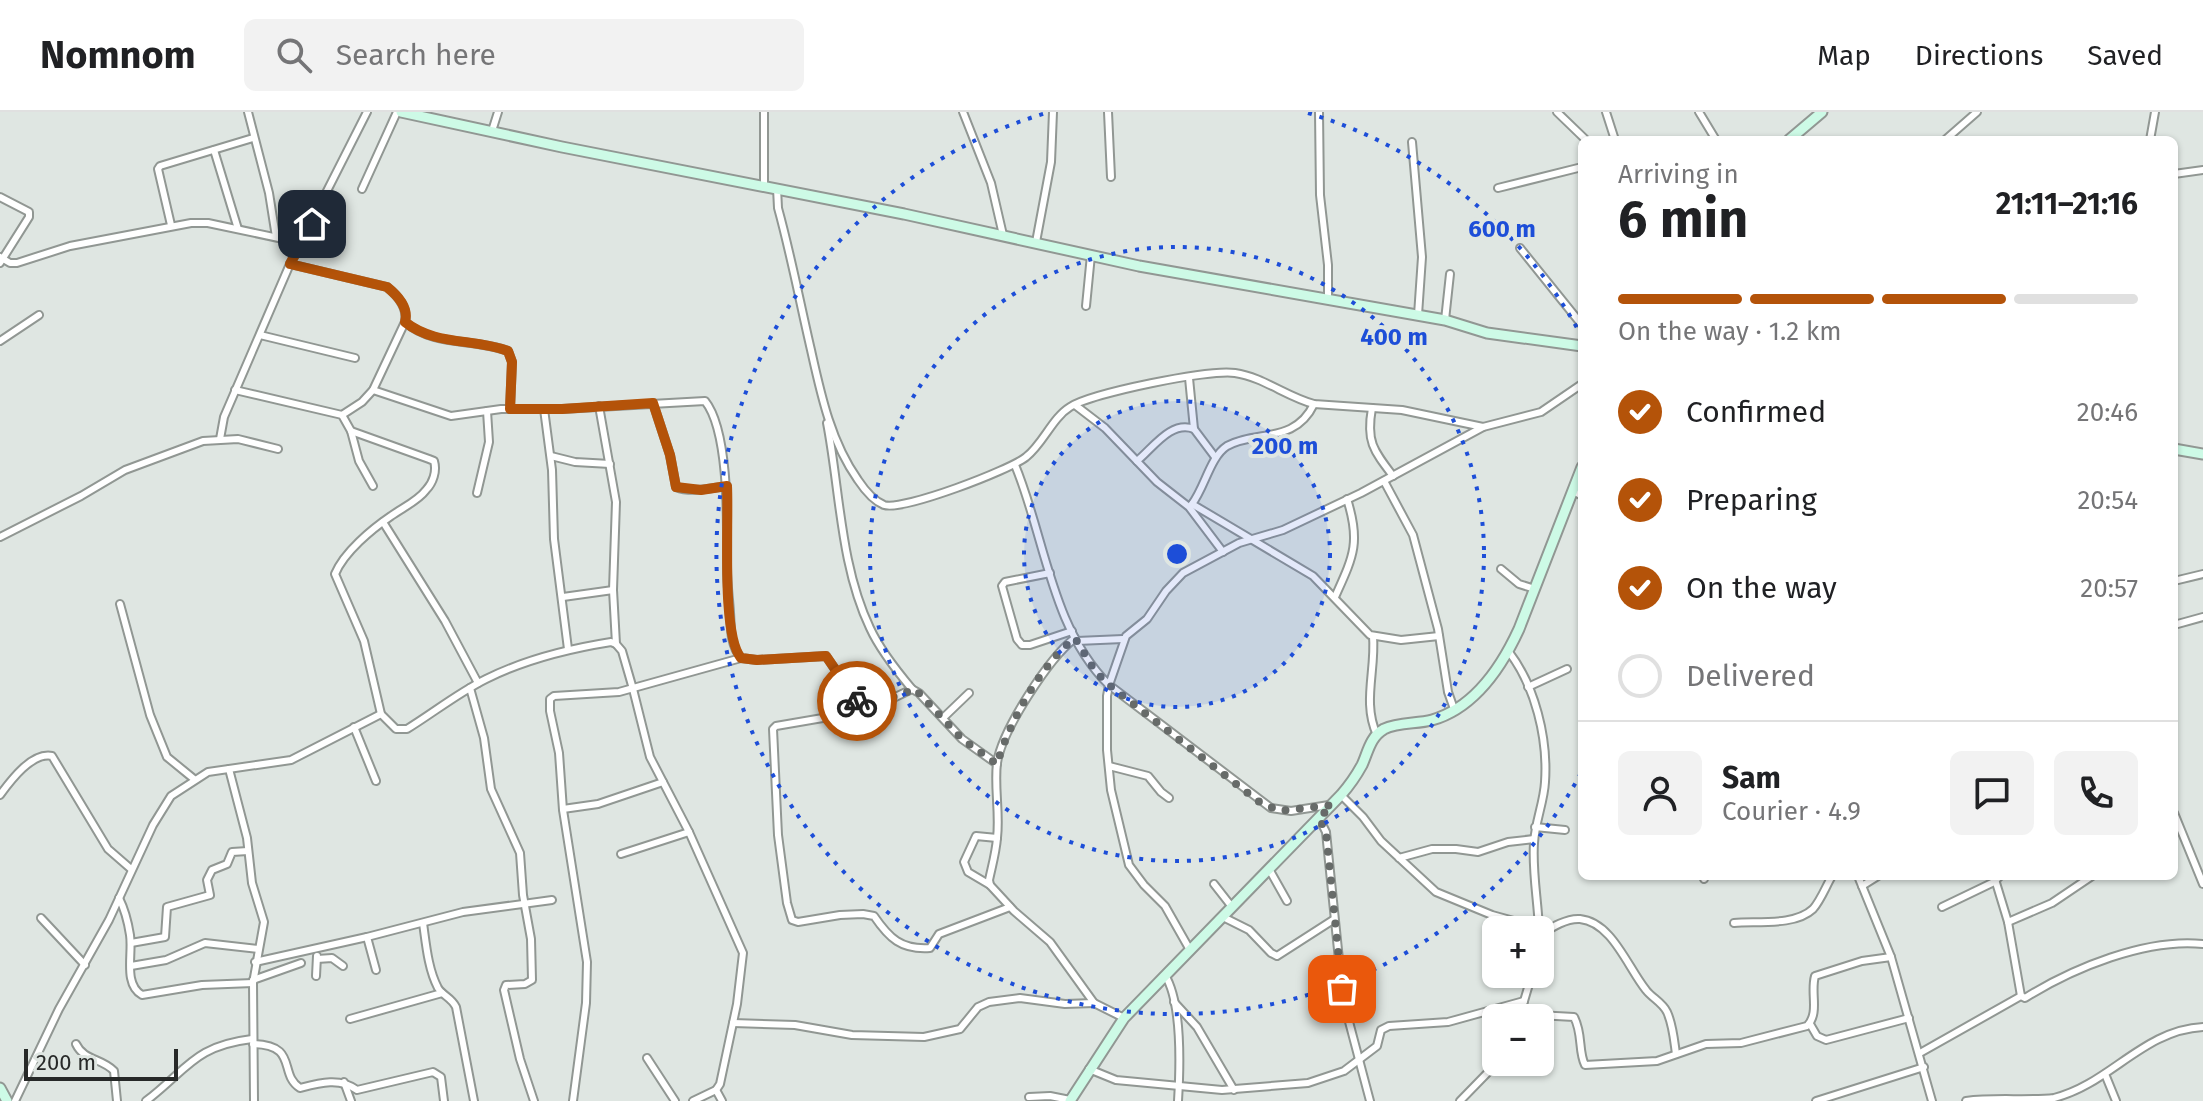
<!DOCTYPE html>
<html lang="en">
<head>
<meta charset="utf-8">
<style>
  :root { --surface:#fff; --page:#f2f2f2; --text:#202124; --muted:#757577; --line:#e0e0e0; --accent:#b45309 }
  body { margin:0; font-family:"Fira Sans",sans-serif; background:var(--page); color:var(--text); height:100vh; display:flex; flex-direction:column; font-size:30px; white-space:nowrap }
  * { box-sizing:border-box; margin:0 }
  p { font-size:26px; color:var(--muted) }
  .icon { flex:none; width:44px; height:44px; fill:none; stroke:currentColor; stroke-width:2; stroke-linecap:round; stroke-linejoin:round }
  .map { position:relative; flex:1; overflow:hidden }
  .drawer { position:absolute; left:1578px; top:24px; width:600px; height:744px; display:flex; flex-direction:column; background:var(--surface); border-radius:12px; box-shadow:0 2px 6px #0004 }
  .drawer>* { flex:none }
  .tools { position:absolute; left:1482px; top:804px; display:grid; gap:16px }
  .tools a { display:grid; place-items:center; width:72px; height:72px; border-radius:12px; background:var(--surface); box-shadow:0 2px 6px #0004; font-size:40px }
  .scale { position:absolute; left:24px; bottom:20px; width:154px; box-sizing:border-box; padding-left:8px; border:4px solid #272928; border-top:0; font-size:22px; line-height:28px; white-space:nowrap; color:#272928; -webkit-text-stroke:6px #dfe6e2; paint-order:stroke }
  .pin { position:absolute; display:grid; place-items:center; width:68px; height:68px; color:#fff; margin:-34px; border-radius:16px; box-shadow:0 4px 12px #0006 }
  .courier { position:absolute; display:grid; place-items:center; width:80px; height:80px; margin:-40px; border:6px solid #b45309; border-radius:50%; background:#fff; color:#222; box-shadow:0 2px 10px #0007 }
  .headline em { font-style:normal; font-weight:700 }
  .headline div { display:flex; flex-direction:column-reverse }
  .headline { display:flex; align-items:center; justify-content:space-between; height:136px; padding:0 40px }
  h1 { font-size:52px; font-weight:700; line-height:60px }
  .bar { display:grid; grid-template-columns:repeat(4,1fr); gap:12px 8px; align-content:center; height:96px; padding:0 40px }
  .bar i { height:10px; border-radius:6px; background:var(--line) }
  .bar .active { background:var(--accent) }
  .bar p { grid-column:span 4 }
  .line { display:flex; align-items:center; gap:20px; padding:0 40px; border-top:2px solid var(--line) }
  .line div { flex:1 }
  .round { display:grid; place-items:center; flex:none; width:84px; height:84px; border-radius:12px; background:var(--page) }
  ol { padding:0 40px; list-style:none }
  li { display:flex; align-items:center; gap:24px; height:88px }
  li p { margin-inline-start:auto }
  li .icon { padding:8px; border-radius:50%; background:var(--accent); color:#fff; stroke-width:4 }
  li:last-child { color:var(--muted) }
  li i { width:44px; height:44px; border:4px solid var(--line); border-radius:50% }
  header { display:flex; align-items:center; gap:48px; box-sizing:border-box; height:112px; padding:0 40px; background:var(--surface); border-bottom:2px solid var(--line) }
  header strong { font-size:38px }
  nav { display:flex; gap:44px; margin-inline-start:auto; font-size:28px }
  .search { width:560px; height:72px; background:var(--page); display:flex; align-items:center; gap:20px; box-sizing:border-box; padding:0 28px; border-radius:12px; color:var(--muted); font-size:30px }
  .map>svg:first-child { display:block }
</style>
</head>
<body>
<header>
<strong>Nomnom</strong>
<div class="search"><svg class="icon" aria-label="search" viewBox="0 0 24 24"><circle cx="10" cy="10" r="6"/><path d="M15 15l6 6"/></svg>Search here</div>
<nav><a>Map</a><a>Directions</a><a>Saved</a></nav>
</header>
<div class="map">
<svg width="2203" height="989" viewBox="0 0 2203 989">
  <rect width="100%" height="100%" fill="#dfe6e2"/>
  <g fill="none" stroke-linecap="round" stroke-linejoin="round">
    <g stroke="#919793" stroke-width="10">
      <g id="street">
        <path d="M248,0L269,81L276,125"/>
        <path d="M764,0V74"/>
        <path d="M963,0L991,71L1003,123"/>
        <path d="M1108,0L1111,65"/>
        <path d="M1319,0L1320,83L1328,153V186"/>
        <path d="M1557,0L1586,28"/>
        <path d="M1606,0L1615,28"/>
        <path d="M1699,0L1716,28"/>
        <path d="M492,19L498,0"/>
        <path d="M1945,28L1977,0"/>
        <path d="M2150,28L2155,0"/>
        <path d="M1412,30L1422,145L1418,203"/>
        <path d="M214,38L238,117"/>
        <path d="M2174,62L2203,58"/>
        <path d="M777,76L778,96C791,143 800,191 811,238C821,283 831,330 858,368C864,377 874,389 884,393C903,399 1010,358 1026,345C1043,332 1052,306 1070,295C1092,281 1209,257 1235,261C1263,265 1287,285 1314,292L1402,298L1483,315"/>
        <path d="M1498,76L1582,55"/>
        <path d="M362,77L397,0"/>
        <path d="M0,85L29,100V105L0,151"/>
        <path d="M171,113L158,57L160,54L253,26"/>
        <path d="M1036,130L1051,50L1053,0"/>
        <path d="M1520,136L1582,213"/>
        <path d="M0,145L10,151H17L70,134L191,111H208L302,131"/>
        <path d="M290,152L387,175C397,183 408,195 405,210L373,278L362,290L342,303"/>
        <path d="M1086,194L1091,143"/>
        <path d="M1445,208L1450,162"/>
        <path d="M405,210C434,235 474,226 508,239L512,250L510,297"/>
        <path d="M260,223L355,246"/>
        <path d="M0,229L39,203"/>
        <path d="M1189,266L1194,317"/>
        <path d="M235,278L342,303L351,319L359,349L373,374"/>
        <path d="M373,278L451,304L501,297H562L705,289C730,320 727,416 727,457C727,471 729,485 730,500C731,516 730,533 741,546L757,548L826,544L862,597"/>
        <path d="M653,291L670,343L676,375C691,381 711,376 727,374"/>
        <path d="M1075,293L1105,316L1157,370L1189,395L1223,440"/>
        <path d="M599,294L616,390L613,478L616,532L622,539L633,577L650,645L689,720L743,841L737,892L720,972L716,978L693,989"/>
        <path d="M1372,296C1366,329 1373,338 1393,364"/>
        <path d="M544,297L552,358L554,427L568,537"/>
        <path d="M827,311C840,378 840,453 870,516C880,538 896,558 912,577"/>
        <path d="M351,319L429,347L434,349C437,359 433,371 426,378C418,389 402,396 391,404C372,417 344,440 335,462L364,529L381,602L396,617H407C433,601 458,581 486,567C526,547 567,537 611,530L616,532"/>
        <path d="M220,327L224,305L290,152L367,0"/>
        <path d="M551,344L575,350L610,352"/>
        <path d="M1137,349C1153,336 1171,308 1194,317L1215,345"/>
        <path d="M1015,353C1045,425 1051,516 1109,573L1271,696L1291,699L1329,693"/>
        <path d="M1384,369L1413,423L1438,517L1448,580L1454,597"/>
        <path d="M1573,379L1582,384"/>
        <path d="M477,381L489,330L487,299"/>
        <path d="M1192,392L1313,464L1370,523L1401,528L1439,524"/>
        <path d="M1192,392C1205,375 1210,345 1227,334C1256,318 1295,332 1314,292"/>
        <path d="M383,410L445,509L478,571"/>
        <path d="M0,425L81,384L125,358L203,329L238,327L278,337"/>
        <path d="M1501,457L1519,472L1535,477"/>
        <path d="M1050,461L1005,470L1002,474L1017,527L1022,533H1030L1072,519"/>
        <path d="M2174,469L2203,462"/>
        <path d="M563,485L613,478"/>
        <path d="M1335,485C1353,445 1361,431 1347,387"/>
        <path d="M120,492L150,603L167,645L194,667"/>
        <path d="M2174,513L2203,505"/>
        <path d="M1373,524C1376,558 1362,591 1377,623"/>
        <path d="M1075,526C1049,546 1002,618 997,651C994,675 1000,701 997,726C996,740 992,754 989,768L990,773L1014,799L1050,830L1094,891L1124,906"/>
        <path d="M1077,529L1123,527"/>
        <path d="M1509,540C1535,574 1548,626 1545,670C1544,690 1535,710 1534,731C1532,760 1538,789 1539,818"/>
        <path d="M1528,575L1567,557"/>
        <path d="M470,576L484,626L491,677L520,741L523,783L531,827L532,868L525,872L506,873L504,878L520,947L534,989"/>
        <path d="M943,606L969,581"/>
        <path d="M354,615L376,669"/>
        <path d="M997,652L962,627L919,581L912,577L881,592L846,602L776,614L773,617L778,723L787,791L792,808L798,810L840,803L863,802L874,804C889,826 901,838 930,836L939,822L1010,795"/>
        <path d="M1109,654L1148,664L1161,680L1169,686"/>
        <path d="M229,657L247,726L252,771L264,810L253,871L254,989"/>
        <path d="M0,683C11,668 32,640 52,644L108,737L131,757"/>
        <path d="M1341,683L1363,705L1381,729L1436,780L1492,803L1539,816"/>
        <path d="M563,697L598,692L663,670"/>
        <path d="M2174,701L2203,772"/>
        <path d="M1319,706L1326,720L1343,887L1370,989"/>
        <path d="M1535,715L1565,718"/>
        <path d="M621,742L689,720"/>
        <path d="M1399,746L1432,737H1456L1478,740L1508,730L1534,727"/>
        <path d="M1269,757L1287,789"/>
        <path d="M1703,764L1704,767"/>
        <path d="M1858,764L1891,845L1932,989"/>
        <path d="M1994,764L2008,810L2021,884"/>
        <path d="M1214,772L1232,795"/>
        <path d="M990,773L968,760L964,750L976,724L997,726"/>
        <path d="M1862,774L1878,764"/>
        <path d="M119,786C125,798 128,810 130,823C133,842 123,872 142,883L202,873L253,871"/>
        <path d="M1942,795L1994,770L2000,764"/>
        <path d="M1223,805L1249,818L1271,841L1277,844L1333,808"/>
        <path d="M41,806L85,853"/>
        <path d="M2008,810L2052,791L2092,764"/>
        <path d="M423,811C426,832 428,857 438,876C443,884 451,885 456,895L474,989"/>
        <path d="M1734,811C1757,809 1795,814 1813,797C1821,788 1826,774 1832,764"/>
        <path d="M1540,823C1551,816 1566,806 1580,807C1612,810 1628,856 1646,878C1652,886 1662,890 1667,900C1673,913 1674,928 1676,942"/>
        <path d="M367,825L376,858"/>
        <path d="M131,831L165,825L167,795L210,783L207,768L212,758L227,752L232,740L248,739"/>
        <path d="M1190,838L1165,794L1144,773L1129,753L1111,678L1107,638V584L1109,573L1126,524L1147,507L1166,479L1183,461L1239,431L1283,418L1361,381L1483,315L1541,300L1582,272"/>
        <path d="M317,847L332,846L343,854"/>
        <path d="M255,850L367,825L463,800L552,788"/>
        <path d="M131,854L166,848L205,831L258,837"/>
        <path d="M1165,863C1182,891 1180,956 1178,989"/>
        <path d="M316,864L317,844"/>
        <path d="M253,868L301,851"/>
        <path d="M1174,890L1197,915L1234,978"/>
        <path d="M1520,902L1574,905C1583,922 1578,939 1585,953L1657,949L1706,932L1741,931L1807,914C1820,901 1810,881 1815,864L1862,849L1891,845"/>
        <path d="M1519,906L1532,862"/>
        <path d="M350,907L442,881"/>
        <path d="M733,911L795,913L852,923L924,925L960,917L978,895L989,890L1020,886L1065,892L1094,891"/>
        <path d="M1810,912L1817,924L1826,928L1909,906"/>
        <path d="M76,932C84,949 102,946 114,959L117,989"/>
        <path d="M253,932C299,933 278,962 300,976C319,971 340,965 357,978L433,960L441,965L444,989"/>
        <path d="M1920,941L2021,884L2025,886C2073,856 2146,826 2203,832"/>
        <path d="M647,946L675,989"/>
        <path d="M1089,957L1116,968L1222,978L1308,971L1344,959L1377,934L1381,918L1389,914L1448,910L1524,889"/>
        <path d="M2105,962L2116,989"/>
        <path d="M344,970L351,989"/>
        <path d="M716,978L722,989"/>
        <path d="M1029,985L1050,984L1070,988"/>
        <path d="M15,989L59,897L109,808L153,713L171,684L208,660L291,648L381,602"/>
        <path d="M146,989C188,957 194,934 252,927"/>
        <path d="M573,989L586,891L587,850L563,698L559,641L550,599V587L554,584L619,580L741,546"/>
        <path d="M1460,989L1498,950"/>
        <path d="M1816,989L1924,955"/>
        <path d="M1966,989C1995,985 2026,989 2054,986C2110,972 2143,918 2203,915"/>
      </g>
    </g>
    <g stroke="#919793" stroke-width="13">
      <g id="secondary">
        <path d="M401,0L562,35L904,102L1139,154L1445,208L1487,221L1582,234"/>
        <path d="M1789,28L1822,0"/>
        <path d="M2174,337L2203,342"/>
        <path d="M0,976L7,989"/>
        <path d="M1070,989L1124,906L1341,683C1349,674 1356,664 1362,653C1368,640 1370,625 1384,617C1398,610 1417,612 1432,608C1474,596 1502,554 1519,517L1582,355"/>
      </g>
    </g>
    <use href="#street" stroke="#fff" stroke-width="6"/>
    <use href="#secondary" stroke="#cdfae6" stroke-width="9"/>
  </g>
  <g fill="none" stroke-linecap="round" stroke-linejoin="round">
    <path stroke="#676b69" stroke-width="8" stroke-dasharray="0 14.4" d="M857,589L862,597L915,577L962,627L997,652C1009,611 1041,552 1075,526L1095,559L1109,573L1258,689L1279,699L1332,693L1319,706L1326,720L1342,877"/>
    <path stroke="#b45309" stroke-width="10" d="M312,112L290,152L387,175C397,183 409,196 405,210C435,234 474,226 508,239L512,250L510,297H562L653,291L670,343L676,375L701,378L727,374C729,411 721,522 741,546L757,548L826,544L857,589"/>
  </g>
  <circle cx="1177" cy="442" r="153" fill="#1d4ed8" fill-opacity=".12"/>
  <g fill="none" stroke="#1d4ed8" stroke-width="4" stroke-dasharray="4 8">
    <circle cx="1177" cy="442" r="153"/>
    <circle cx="1177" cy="442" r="307"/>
    <path d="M1581 661A460 460 0 1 1 1046 1M1308 1A460 460 0 0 1 1581 223"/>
  </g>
  <circle cx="1177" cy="442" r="12" fill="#1d4ed8" stroke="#dfe6e2" stroke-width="4"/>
  <g font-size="24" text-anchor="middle" font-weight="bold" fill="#1d4ed8" stroke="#dfe6e2" stroke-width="8" stroke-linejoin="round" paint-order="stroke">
    <text x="1502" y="125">600 m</text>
    <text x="1394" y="233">400 m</text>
    <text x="1285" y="342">200 m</text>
  </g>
</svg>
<div class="tools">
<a>+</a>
<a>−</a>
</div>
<div class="scale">200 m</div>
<div class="pin" style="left:1342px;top:877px;background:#ea580c"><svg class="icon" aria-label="bag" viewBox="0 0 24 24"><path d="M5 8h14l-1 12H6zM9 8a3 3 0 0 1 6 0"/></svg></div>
<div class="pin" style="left:312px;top:112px;background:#1f2937"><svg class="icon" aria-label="home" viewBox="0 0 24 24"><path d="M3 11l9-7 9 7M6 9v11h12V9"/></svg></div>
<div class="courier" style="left:857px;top:589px"><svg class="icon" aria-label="bike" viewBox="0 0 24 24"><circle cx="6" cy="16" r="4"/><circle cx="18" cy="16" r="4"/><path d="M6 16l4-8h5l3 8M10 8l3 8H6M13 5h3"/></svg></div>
<section class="drawer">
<div class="headline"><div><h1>6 min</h1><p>Arriving in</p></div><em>21:11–21:16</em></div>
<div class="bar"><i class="active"></i><i class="active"></i><i class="active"></i><i></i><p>On the way · 1.2 km</p></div>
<ol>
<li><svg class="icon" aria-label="check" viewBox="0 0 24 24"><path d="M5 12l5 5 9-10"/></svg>Confirmed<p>20:46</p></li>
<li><svg class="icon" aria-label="check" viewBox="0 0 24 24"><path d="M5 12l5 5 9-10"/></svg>Preparing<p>20:54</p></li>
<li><svg class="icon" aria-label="check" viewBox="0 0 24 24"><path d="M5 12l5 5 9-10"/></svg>On the way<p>20:57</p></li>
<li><i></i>Delivered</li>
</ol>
<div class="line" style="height:144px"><a class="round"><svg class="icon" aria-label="person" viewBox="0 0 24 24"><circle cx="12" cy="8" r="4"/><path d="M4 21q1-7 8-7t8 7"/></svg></a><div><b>Sam</b><p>Courier · 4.9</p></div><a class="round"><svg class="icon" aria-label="chat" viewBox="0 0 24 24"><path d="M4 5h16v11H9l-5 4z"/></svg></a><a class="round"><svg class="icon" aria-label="phone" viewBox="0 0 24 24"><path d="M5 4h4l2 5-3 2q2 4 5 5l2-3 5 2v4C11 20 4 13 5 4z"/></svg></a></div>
</section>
</div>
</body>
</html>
